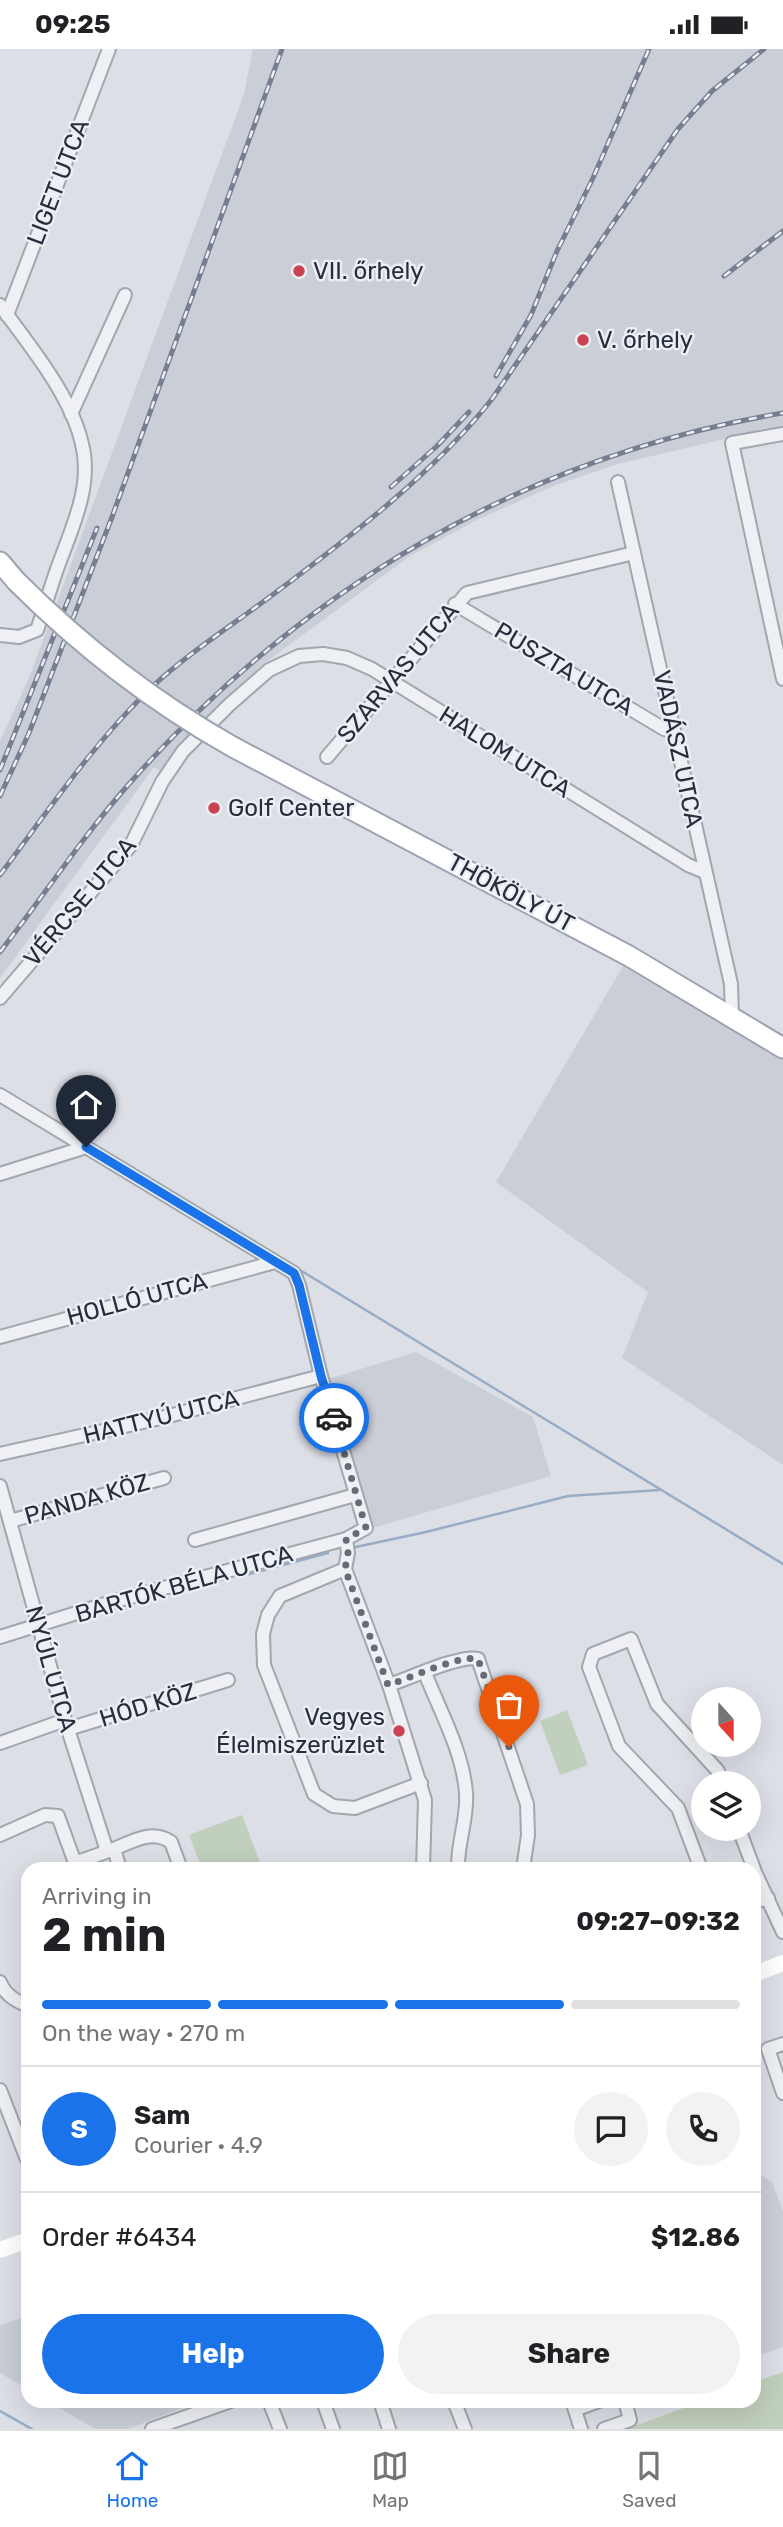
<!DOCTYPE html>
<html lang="en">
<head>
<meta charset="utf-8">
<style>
  :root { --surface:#fff; --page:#f2f2f2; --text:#202124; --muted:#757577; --line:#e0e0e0; --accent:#1a73e8 }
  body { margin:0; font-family:Rubik,sans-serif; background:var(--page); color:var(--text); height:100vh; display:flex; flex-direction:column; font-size:26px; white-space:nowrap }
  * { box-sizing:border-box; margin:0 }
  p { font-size:23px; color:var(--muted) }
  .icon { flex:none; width:38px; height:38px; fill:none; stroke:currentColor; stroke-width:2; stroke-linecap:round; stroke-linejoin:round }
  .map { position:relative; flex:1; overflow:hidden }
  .drawer { position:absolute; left:21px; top:1813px; width:740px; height:546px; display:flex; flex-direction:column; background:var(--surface); border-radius:21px; box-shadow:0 7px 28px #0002 }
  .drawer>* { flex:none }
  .needle { width:46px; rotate:159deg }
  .buttons { position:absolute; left:691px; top:1638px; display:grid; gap:14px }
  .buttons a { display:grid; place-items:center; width:70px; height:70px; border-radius:50%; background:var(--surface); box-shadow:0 7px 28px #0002; font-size:35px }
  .pin { position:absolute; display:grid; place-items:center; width:60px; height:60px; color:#fff; margin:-72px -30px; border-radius:50% 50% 50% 0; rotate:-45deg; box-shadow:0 0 7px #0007 }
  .pin .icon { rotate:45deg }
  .courier { position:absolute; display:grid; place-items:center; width:70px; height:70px; margin:-35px; border:5px solid #1a73e8; border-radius:50%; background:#fff; color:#222; box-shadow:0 2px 9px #0007 }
  .overview em { font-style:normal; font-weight:700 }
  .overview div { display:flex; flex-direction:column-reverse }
  .overview { display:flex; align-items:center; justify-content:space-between; height:119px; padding:0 21px }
  h1 { font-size:46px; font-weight:700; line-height:52px }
  .bar { display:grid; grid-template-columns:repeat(4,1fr); gap:10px 7px; align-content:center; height:84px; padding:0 21px }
  .bar i { height:9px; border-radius:5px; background:var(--line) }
  .bar .current { background:var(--accent) }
  .bar p { grid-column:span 4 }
  .line { display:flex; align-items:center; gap:18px; padding:0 21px; border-top:2px solid var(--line) }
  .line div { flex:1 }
  .round { display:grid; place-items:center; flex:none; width:74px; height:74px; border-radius:37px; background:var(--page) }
  .button { display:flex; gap:14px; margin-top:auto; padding:14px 21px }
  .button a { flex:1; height:80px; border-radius:42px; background:var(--accent); color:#fff; font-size:28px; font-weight:700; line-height:80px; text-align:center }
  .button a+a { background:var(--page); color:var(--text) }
  .status { display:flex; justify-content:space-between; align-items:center; height:49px; padding:0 35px; background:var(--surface); direction:ltr }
  .status svg { height:19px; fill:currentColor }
  .tabs { display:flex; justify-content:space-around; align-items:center; height:98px; border-top:2px solid var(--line); background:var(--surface); font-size:19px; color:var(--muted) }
  .tabs a { display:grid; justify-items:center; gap:4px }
  .tabs .current { color:var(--accent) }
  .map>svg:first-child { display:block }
</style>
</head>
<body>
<div class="status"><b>09:25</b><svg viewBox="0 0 49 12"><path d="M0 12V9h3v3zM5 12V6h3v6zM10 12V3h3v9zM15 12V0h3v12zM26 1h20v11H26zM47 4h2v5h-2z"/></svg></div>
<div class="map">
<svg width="783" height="2380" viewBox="0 0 783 2380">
  <rect width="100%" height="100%" fill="#dcdfe6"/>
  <g fill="#caced7">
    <path d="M253,0H783V381L725,390L618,415L556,436L479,470L410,507L262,616L214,659L166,726L154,718L0,929V692L29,629L244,45Z"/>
    <path d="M629,907L783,999V1416L622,1309L648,1243L496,1133Z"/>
    <path d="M416,1303L533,1368L551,1427L369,1480L325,1331Z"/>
    <path d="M754,2122L772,2133L783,2162V2298L754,2308Z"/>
    <path d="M28,2267V2340L0,2324V2276Z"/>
    <path d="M48,2352H200L128,2380H95Z"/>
  </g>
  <g fill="#c1cfbd">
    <path d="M567,1661L588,1716L560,1726L540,1672Z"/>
    <path d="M242,1766L262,1818L202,1820L189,1786Z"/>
    <path d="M783,2323V2380H626L703,2352H754V2333Z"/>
  </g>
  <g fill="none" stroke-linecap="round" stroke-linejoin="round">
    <g stroke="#98acc5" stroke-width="2.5">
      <path d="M295,1218L783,1515"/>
      <path d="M351,1499L426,1483L568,1447L660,1441"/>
      <path d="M238,1528L328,1504"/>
      <path d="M0,2362L32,2380"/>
    </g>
    <g stroke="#a2a6af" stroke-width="16">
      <g id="street">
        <path d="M0,256C29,296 71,346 82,395C93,437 71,481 57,520C50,540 44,561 37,581L19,588L0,586"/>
        <path d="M7,266L109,0"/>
        <path d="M71,365L125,246"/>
        <path d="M783,385L732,394L783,630"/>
        <path d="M618,433L731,935L732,968"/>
        <path d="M455,555L664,680L674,682"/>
        <path d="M327,708L467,544L634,504"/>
        <path d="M0,949L131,796L162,733L183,702L229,656L269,621L299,607L323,605L347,609L372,620L688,816L705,823"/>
        <path d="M0,1046L294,1224L299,1236L321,1327L366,1479L346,1490L112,1553L0,1588"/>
        <path d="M0,1125L86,1098"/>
        <path d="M0,1288L275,1213"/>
        <path d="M0,1405L161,1369L321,1327"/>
        <path d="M0,1437L65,1671L107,1802"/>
        <path d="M10,1472L164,1429"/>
        <path d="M346,1490L348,1504L345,1520L389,1636C408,1630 461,1605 478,1610L527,1755L528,1786L523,1820"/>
        <path d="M195,1491L355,1446"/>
        <path d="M345,1520L280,1547L268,1566L263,1585L264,1616L314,1745L333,1757L355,1759L421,1734"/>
        <path d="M425,1624C440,1662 463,1703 466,1744C468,1770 457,1794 458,1820"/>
        <path d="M389,1636L425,1751L423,1820"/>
        <path d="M68,1680L228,1631"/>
        <path d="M0,1694L65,1671"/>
        <path d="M739,1780L754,1820"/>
        <path d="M0,1786L45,1766L58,1767L75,1814"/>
        <path d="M114,1800C133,1792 152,1780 171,1793L181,1820"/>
        <path d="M77,1820L75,1814L114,1800L120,1820"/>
        <path d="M701,1820L678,1759L619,1697L589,1618L593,1605L631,1590L657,1655L718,1722L722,1734"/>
        <path d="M754,1821L783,1883"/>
        <path d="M754,1853L768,1849"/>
        <path d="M0,1933C5,1946 16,1952 28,1957"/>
        <path d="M783,1995L768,2000L783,2044"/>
        <path d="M0,2041L26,2108"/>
        <path d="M269,2352L280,2380"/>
        <path d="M323,2352L333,2380"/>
        <path d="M380,2352L389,2380"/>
        <path d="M454,2352L465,2380"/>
        <path d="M572,2352L581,2380"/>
        <path d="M575,2361L599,2352"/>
        <path d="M152,2380L231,2352"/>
        <path d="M604,2380L630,2371L625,2352"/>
      </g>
    </g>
    <g stroke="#9ca3b1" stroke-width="23">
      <g id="primary">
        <path d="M0,513L16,532"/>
        <path d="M233,698L629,907L783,999"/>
      </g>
    </g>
    <use href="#street" stroke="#eef0f4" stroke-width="12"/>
    <g stroke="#fff" stroke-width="16">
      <path d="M754,1925L783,1914"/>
      <path d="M0,2201L28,2191"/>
    </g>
    <use href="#primary" stroke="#fff" stroke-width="19"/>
    <g stroke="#767e8f" stroke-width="5">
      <g id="rail">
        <path d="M724,227L783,182"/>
        <path d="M496,327L531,266L557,202L593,129L649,0"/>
        <path d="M391,438L437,397L469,363"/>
        <path d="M0,721L97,479"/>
        <path d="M0,747L29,684L112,468L282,0"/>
        <path d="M0,826C48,762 94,693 153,637C191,602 234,575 275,544C350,488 434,424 492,350L678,80L712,42L764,0"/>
        <path d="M0,903C43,848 82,788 129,735C301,540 525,407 783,364"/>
      </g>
    </g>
    <use href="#rail" stroke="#ebeef4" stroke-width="2.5" stroke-dasharray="8" stroke-linecap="butt"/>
    <g stroke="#9ca3b1" stroke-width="23" stroke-linecap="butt">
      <path id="primary-bridge" d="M16,532C81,597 153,653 233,698"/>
    </g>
    <use href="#primary-bridge" stroke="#fff" stroke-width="19"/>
  </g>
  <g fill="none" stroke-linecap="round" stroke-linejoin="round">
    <path stroke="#666b77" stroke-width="7" stroke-dasharray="0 12.6" d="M334,1369L366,1479L346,1490L348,1504L345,1520L388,1636C408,1630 461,1605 478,1610L509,1698"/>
    <path stroke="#1a73e8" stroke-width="9" d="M86,1098L294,1224L299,1236L321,1327L334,1369"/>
  </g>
  <g fill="#c94352" stroke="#ebeef4" stroke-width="2.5">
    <circle cx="299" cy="222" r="7"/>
    <circle cx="583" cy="291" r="7"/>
    <circle cx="214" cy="759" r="7"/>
    <circle cx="399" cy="1682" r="7"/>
  </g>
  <g text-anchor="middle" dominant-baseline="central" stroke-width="5" stroke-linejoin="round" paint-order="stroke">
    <g font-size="24" fill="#262d3b" stroke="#ebeef4">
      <text transform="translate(58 133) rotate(-69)">LIGET UTCA</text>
      <text transform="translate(564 620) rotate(31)">PUSZTA UTCA</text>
      <text transform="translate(398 624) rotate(-50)">SZARVAS UTCA</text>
      <text transform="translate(678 700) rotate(78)">VADÁSZ UTCA</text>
      <text transform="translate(505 703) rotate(32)">HALOM UTCA</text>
      <text transform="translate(511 844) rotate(28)">THÖKÖLY ÚT</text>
      <text transform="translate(80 853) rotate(-50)">VÉRCSE UTCA</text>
      <text transform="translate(137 1250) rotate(-15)">HOLLÓ UTCA</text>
      <text transform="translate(161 1368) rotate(-14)">HATTYÚ UTCA</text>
      <text transform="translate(87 1450) rotate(-16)">PANDA KÖZ</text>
      <text transform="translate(184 1535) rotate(-16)">BARTÓK BÉLA UTCA</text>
      <text transform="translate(51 1620) rotate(74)">NYÚL UTCA</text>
      <text transform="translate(148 1656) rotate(-17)">HÓD KÖZ</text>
    </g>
    <g font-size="24" fill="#262d3b" stroke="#ebeef4" text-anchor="start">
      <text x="313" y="222">VII. őrhely</text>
      <text x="597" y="291">V. őrhely</text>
      <text x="228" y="759">Golf Center</text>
      <text x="385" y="1668" text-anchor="end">Vegyes<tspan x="385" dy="28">Élelmiszerüzlet</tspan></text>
    </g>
  </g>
</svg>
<div class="buttons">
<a><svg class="needle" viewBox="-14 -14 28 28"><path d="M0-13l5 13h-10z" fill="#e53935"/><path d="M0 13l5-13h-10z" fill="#757577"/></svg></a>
<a><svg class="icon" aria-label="layers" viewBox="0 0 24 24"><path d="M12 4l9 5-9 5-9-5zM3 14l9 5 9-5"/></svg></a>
</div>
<div class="pin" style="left:509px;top:1698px;background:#ea580c"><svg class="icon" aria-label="bag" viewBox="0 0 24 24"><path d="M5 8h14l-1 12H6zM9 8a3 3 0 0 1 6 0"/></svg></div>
<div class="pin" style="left:86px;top:1098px;background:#1f2937"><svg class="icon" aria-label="home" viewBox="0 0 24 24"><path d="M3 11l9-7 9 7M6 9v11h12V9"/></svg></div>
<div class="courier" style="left:334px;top:1369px"><svg class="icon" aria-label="car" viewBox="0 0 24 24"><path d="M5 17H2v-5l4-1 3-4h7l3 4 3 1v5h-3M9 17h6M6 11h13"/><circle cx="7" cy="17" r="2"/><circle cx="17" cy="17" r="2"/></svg></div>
<section class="drawer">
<div class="overview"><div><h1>2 min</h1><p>Arriving in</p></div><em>09:27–09:32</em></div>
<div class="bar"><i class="current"></i><i class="current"></i><i class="current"></i><i></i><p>On the way · 270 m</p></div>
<div class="line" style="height:126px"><b class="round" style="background:var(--accent);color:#fff">S</b><div><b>Sam</b><p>Courier · 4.9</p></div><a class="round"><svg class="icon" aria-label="chat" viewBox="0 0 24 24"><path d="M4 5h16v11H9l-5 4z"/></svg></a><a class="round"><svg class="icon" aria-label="phone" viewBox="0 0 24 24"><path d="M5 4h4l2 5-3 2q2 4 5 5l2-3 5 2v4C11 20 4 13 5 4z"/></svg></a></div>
<div class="line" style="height:91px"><div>Order #6434</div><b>$12.86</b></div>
<div class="button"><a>Help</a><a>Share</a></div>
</section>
</div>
<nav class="tabs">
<a class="current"><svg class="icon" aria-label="home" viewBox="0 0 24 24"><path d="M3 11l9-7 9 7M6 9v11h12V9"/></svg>Home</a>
<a><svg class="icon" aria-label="map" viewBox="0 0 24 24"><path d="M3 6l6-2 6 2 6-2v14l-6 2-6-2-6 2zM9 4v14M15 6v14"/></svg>Map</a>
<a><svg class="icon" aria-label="saved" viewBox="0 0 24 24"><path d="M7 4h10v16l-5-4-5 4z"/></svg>Saved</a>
</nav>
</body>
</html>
